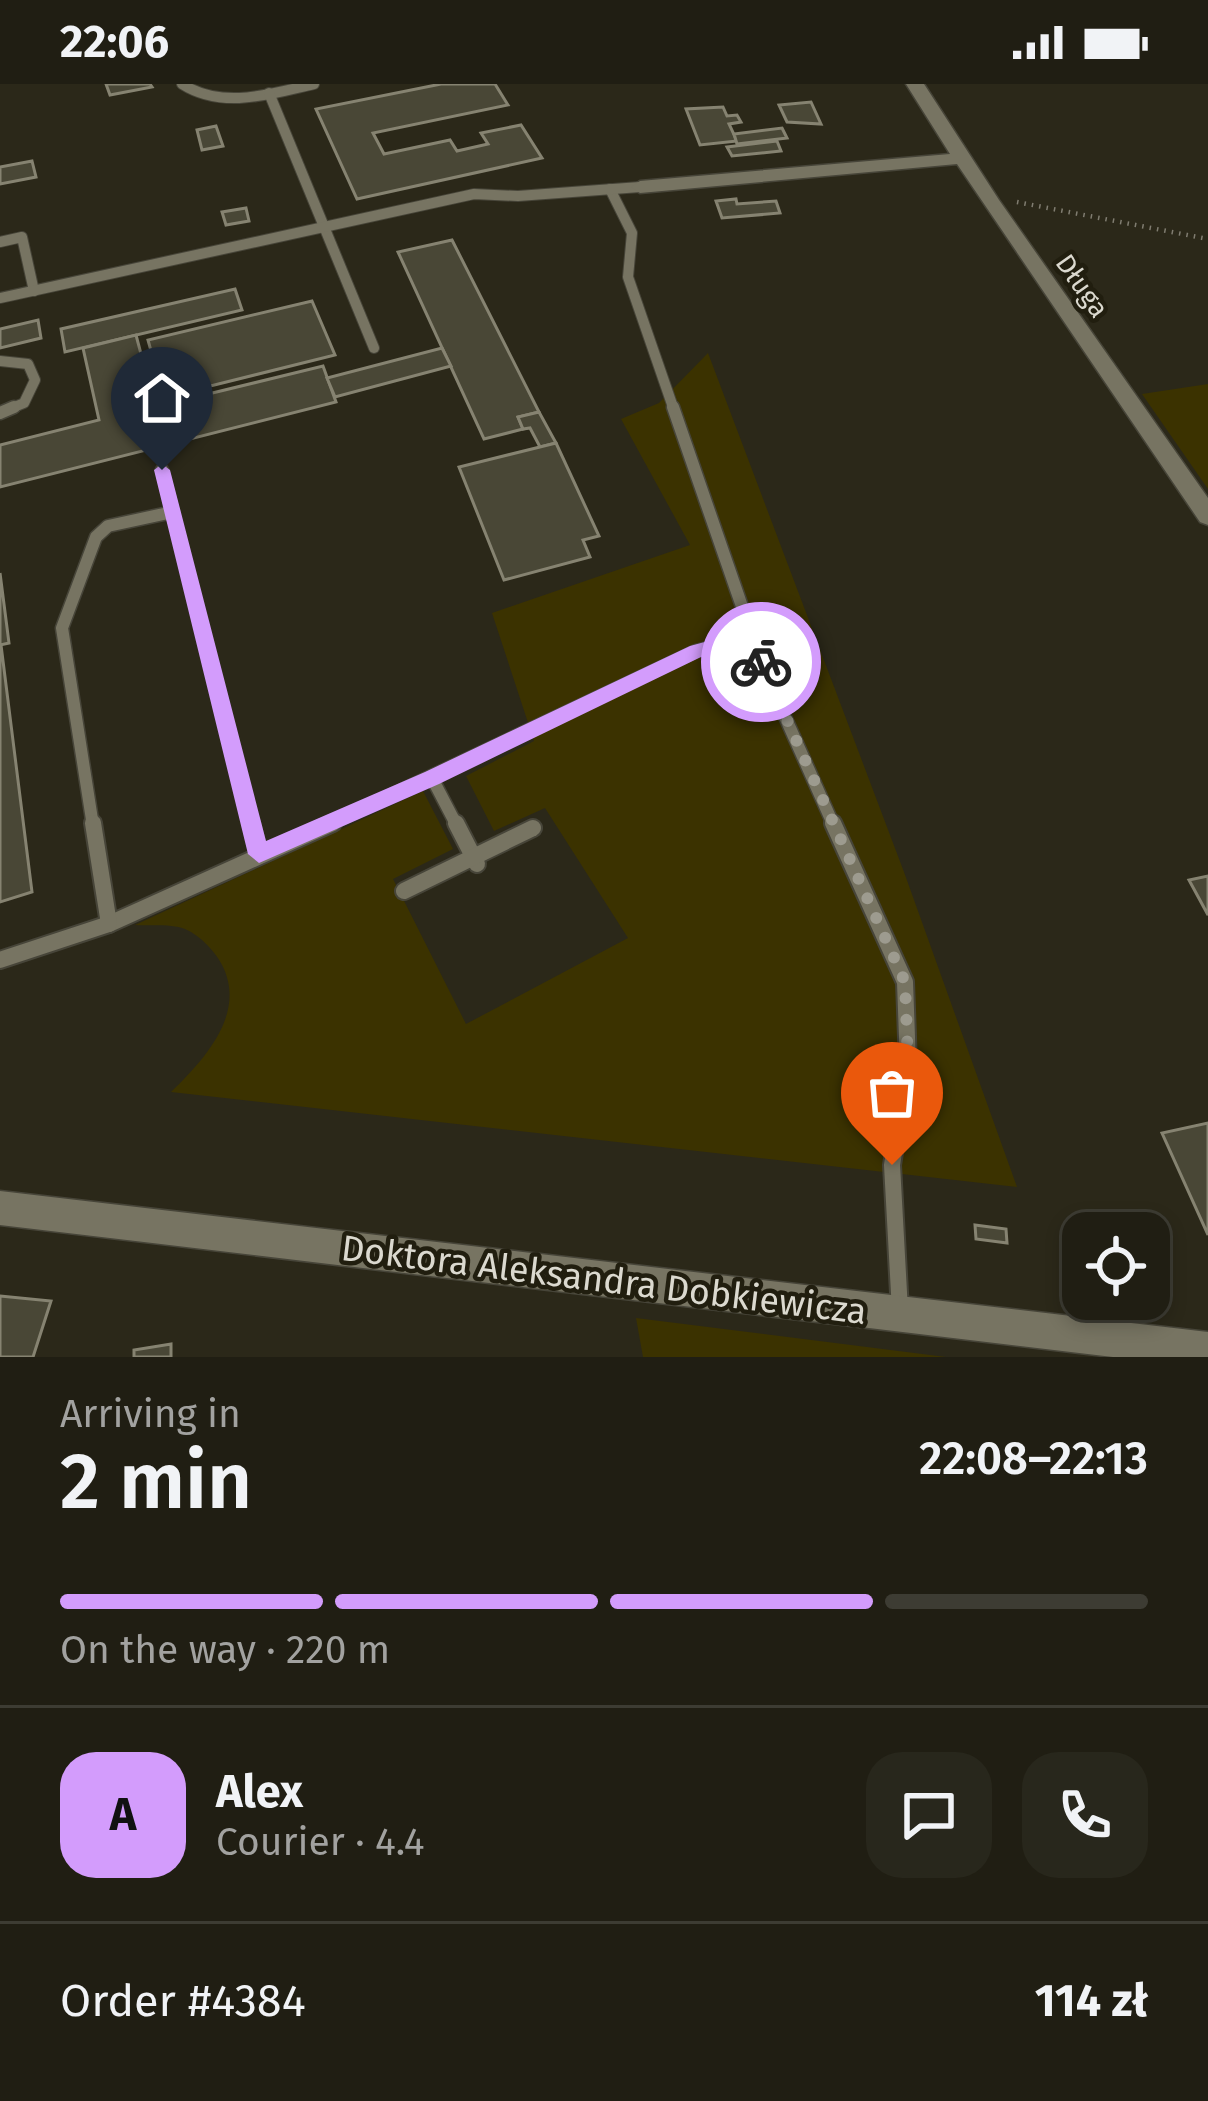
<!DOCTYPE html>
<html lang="en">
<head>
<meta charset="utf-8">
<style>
  :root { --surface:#201e13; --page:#28271c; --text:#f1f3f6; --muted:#a2a2a0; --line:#3d3c33; --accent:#d39cfc }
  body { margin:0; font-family:"Fira Sans",sans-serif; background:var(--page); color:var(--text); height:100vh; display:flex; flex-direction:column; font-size:45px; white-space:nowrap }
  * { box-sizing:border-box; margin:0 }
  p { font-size:39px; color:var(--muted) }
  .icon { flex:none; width:66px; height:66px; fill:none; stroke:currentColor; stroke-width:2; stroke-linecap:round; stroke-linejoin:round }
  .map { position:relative; height:1273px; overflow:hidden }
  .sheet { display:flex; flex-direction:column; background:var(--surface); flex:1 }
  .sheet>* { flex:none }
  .buttons { position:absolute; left:1062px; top:1128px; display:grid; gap:24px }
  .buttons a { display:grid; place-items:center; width:108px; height:108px; border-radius:24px; background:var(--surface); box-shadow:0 6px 18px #0003,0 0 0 3px var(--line); font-size:60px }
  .pin { position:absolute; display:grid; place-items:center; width:102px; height:102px; color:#fff; margin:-123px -51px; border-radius:50% 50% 50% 0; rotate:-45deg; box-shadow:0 0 12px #0007 }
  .pin .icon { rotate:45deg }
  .courier { position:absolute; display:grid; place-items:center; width:120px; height:120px; margin:-60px; border:9px solid #d39cfc; border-radius:50%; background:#fff; color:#222; box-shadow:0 3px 15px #0007 }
  .headline em { font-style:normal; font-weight:600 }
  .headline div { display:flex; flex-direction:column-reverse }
  .headline { display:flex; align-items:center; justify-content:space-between; height:204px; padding:0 60px }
  h1 { font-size:78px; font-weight:600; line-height:90px }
  .bar { display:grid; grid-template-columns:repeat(4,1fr); gap:18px 12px; align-content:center; height:144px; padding:0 60px }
  .bar i { height:15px; border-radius:9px; background:var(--line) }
  .bar .current { background:var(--accent) }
  .bar p { grid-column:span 4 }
  .line { display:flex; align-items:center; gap:30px; padding:0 60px; border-top:3px solid var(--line) }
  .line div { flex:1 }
  .round { display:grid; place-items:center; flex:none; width:126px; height:126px; border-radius:36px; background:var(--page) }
  .status { display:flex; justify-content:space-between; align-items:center; height:84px; padding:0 60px; background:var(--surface); direction:ltr }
  .status svg { height:33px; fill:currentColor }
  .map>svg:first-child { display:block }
</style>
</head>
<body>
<div class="status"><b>22:06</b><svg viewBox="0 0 49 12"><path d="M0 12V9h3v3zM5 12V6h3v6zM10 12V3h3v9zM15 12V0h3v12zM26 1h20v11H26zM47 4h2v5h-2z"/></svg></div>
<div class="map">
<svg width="1208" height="1273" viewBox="0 0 1208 1273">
  <rect width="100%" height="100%" fill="#2b2819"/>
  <g fill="#3b3200">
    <path d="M708,269L904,788L1017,1103L171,1008C205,975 247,929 222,881C215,867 198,849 182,844C169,840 149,842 135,841L423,707L453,765L393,795L466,940L628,854L545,724L494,747L466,692L534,657L492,529L690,461L621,335L659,319Z"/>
    <path d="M1208,300V405L1142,310Z"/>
    <path d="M636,1234L946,1273H643Z"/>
  </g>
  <g fill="#494736" stroke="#868371" stroke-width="3">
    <path d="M106,0H150L152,3L110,11Z"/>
    <path d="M441,0H495L508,21L373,49L384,70L450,56L457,67L488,60L481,49L521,41L542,74L357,115L316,25Z"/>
    <path d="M811,18L821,40L787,38L779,21Z"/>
    <path d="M723,23L727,32L737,31L741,38L729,40L737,57L700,61L686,25Z"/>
    <path d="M216,42L223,62L202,66L197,46Z"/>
    <path d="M782,44L787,54L737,60L734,50Z"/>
    <path d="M777,57L781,67L732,72L727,63Z"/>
    <path d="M32,77L36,93L0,100V83Z"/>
    <path d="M736,115L737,120L776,117L780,129L722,134L716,117Z"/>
    <path d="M246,124L249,137L226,141L222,128Z"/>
    <path d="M452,156L539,328L518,333L523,345L484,355L398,168Z"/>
    <path d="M235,205L242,226L65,268L61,245Z"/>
    <path d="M312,217L335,271L194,306L196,313L155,323L151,305L161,303L148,256Z"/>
    <path d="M38,236L41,254L0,264V245Z"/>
    <path d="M136,251L155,323L323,282L336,318L0,403V361L99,336L83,264Z"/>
    <path d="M442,264L451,282L335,313L327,294Z"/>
    <path d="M539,328L556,359L540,363L530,344L523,345L518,333Z"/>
    <path d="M556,359L599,452L583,456L590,473L504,496L459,383Z"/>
    <path d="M0,489L9,559L0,561Z"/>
    <path d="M1,561L32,808L0,818V561Z"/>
    <path d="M1208,792V831L1189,796Z"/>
    <path d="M1208,1039V1151L1162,1049Z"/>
    <path d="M975,1141L1006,1145L1007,1159L976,1155Z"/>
    <path d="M0,1212L51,1217L33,1273H0Z"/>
    <path d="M171,1260V1273H134V1266Z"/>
  </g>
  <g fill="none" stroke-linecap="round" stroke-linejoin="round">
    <g stroke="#474539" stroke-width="12">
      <g id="service-far2">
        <path d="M182,0C223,26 270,10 314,0"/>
        <path d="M269,9L374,264"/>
        <path d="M610,105L632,149L628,193L674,326"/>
        <path d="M0,158L22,153L34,207"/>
        <path d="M0,214L474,110L518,112L640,103"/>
        <path d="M0,277L28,280L35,296L24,319L7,326"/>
      </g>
    </g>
    <g stroke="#474539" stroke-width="15">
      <g id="service-far1">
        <path d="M673,323L764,586L834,742"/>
        <path d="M0,329L14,323"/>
        <path d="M162,386L252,742"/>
        <path d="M432,694L457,742"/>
        <path d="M93,742L62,544L96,453L108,442L173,428"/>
        <path d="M326,742L696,567L752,553"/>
      </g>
    </g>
    <g stroke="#474539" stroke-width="20">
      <g id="service">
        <path d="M251,739L259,770"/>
        <path d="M456,739L477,780"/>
        <path d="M833,739L905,898L908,981L892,1081L900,1227"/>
        <path d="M404,807L533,744"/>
        <path d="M109,840L333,739"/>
        <path d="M0,876L109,840L93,739"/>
      </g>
    </g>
    <g stroke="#474539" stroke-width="3">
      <g id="minor">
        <path d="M906,0H924L999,116L1208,414V441L1200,438L957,80L640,109L631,103L640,97L950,70Z"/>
        <path d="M0,1107L1208,1248V1273H1113L0,1141Z"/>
      </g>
    </g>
    <path stroke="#807d71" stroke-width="4.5" stroke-dasharray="1.5 6" stroke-linecap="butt" d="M1017,118L1208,155"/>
    <use href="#service-far2" stroke="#777462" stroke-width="10"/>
    <use href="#service-far1" stroke="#777462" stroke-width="12"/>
    <use href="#service" stroke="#777462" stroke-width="16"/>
    <use href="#minor" fill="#777462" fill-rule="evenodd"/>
  </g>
  <path fill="#d39cfc" d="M162,380L170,386L266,757L425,688L690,562L752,545L759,547L771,578L768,583H754L746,562L701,573L439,700L259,779L248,770L154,386Z"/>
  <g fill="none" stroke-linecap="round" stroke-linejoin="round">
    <path stroke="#9d9b8f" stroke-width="12" stroke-dasharray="0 21.6" d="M761,578L905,898L908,981L892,1081"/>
  </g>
  <g text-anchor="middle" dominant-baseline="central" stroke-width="9" stroke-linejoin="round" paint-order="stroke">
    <g font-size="27" fill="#dbd9cf" stroke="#211e0f">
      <text transform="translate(1082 202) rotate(55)">Długa</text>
    </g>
    <g font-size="36" fill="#dbd9cf" stroke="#211e0f">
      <text transform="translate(604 1196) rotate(7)">Doktora Aleksandra Dobkiewicza</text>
    </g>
  </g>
</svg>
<div class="buttons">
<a><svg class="icon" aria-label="locate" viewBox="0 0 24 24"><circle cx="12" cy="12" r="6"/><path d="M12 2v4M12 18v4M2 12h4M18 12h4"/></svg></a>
</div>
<div class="pin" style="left:892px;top:1081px;background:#ea580c"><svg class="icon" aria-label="bag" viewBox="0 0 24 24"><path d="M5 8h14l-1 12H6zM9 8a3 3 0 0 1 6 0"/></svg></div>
<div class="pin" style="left:162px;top:386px;background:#1f2937"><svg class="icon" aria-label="home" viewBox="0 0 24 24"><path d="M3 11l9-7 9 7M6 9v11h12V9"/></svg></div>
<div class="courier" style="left:761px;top:578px"><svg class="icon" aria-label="bike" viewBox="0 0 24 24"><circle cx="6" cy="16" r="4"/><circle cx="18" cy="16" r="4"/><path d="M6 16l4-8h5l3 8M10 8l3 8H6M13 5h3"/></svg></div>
</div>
<section class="sheet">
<div class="headline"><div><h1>2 min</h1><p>Arriving in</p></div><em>22:08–22:13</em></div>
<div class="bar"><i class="current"></i><i class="current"></i><i class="current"></i><i></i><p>On the way · 220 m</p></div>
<div class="line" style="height:216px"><b class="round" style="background:var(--accent);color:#111">A</b><div><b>Alex</b><p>Courier · 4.4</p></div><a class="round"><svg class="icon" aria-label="chat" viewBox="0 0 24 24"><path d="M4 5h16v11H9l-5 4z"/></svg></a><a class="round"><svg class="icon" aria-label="phone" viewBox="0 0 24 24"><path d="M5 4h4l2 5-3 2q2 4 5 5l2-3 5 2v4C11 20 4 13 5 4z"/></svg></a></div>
<div class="line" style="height:156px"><div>Order #4384</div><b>114 zł</b></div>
</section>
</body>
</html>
